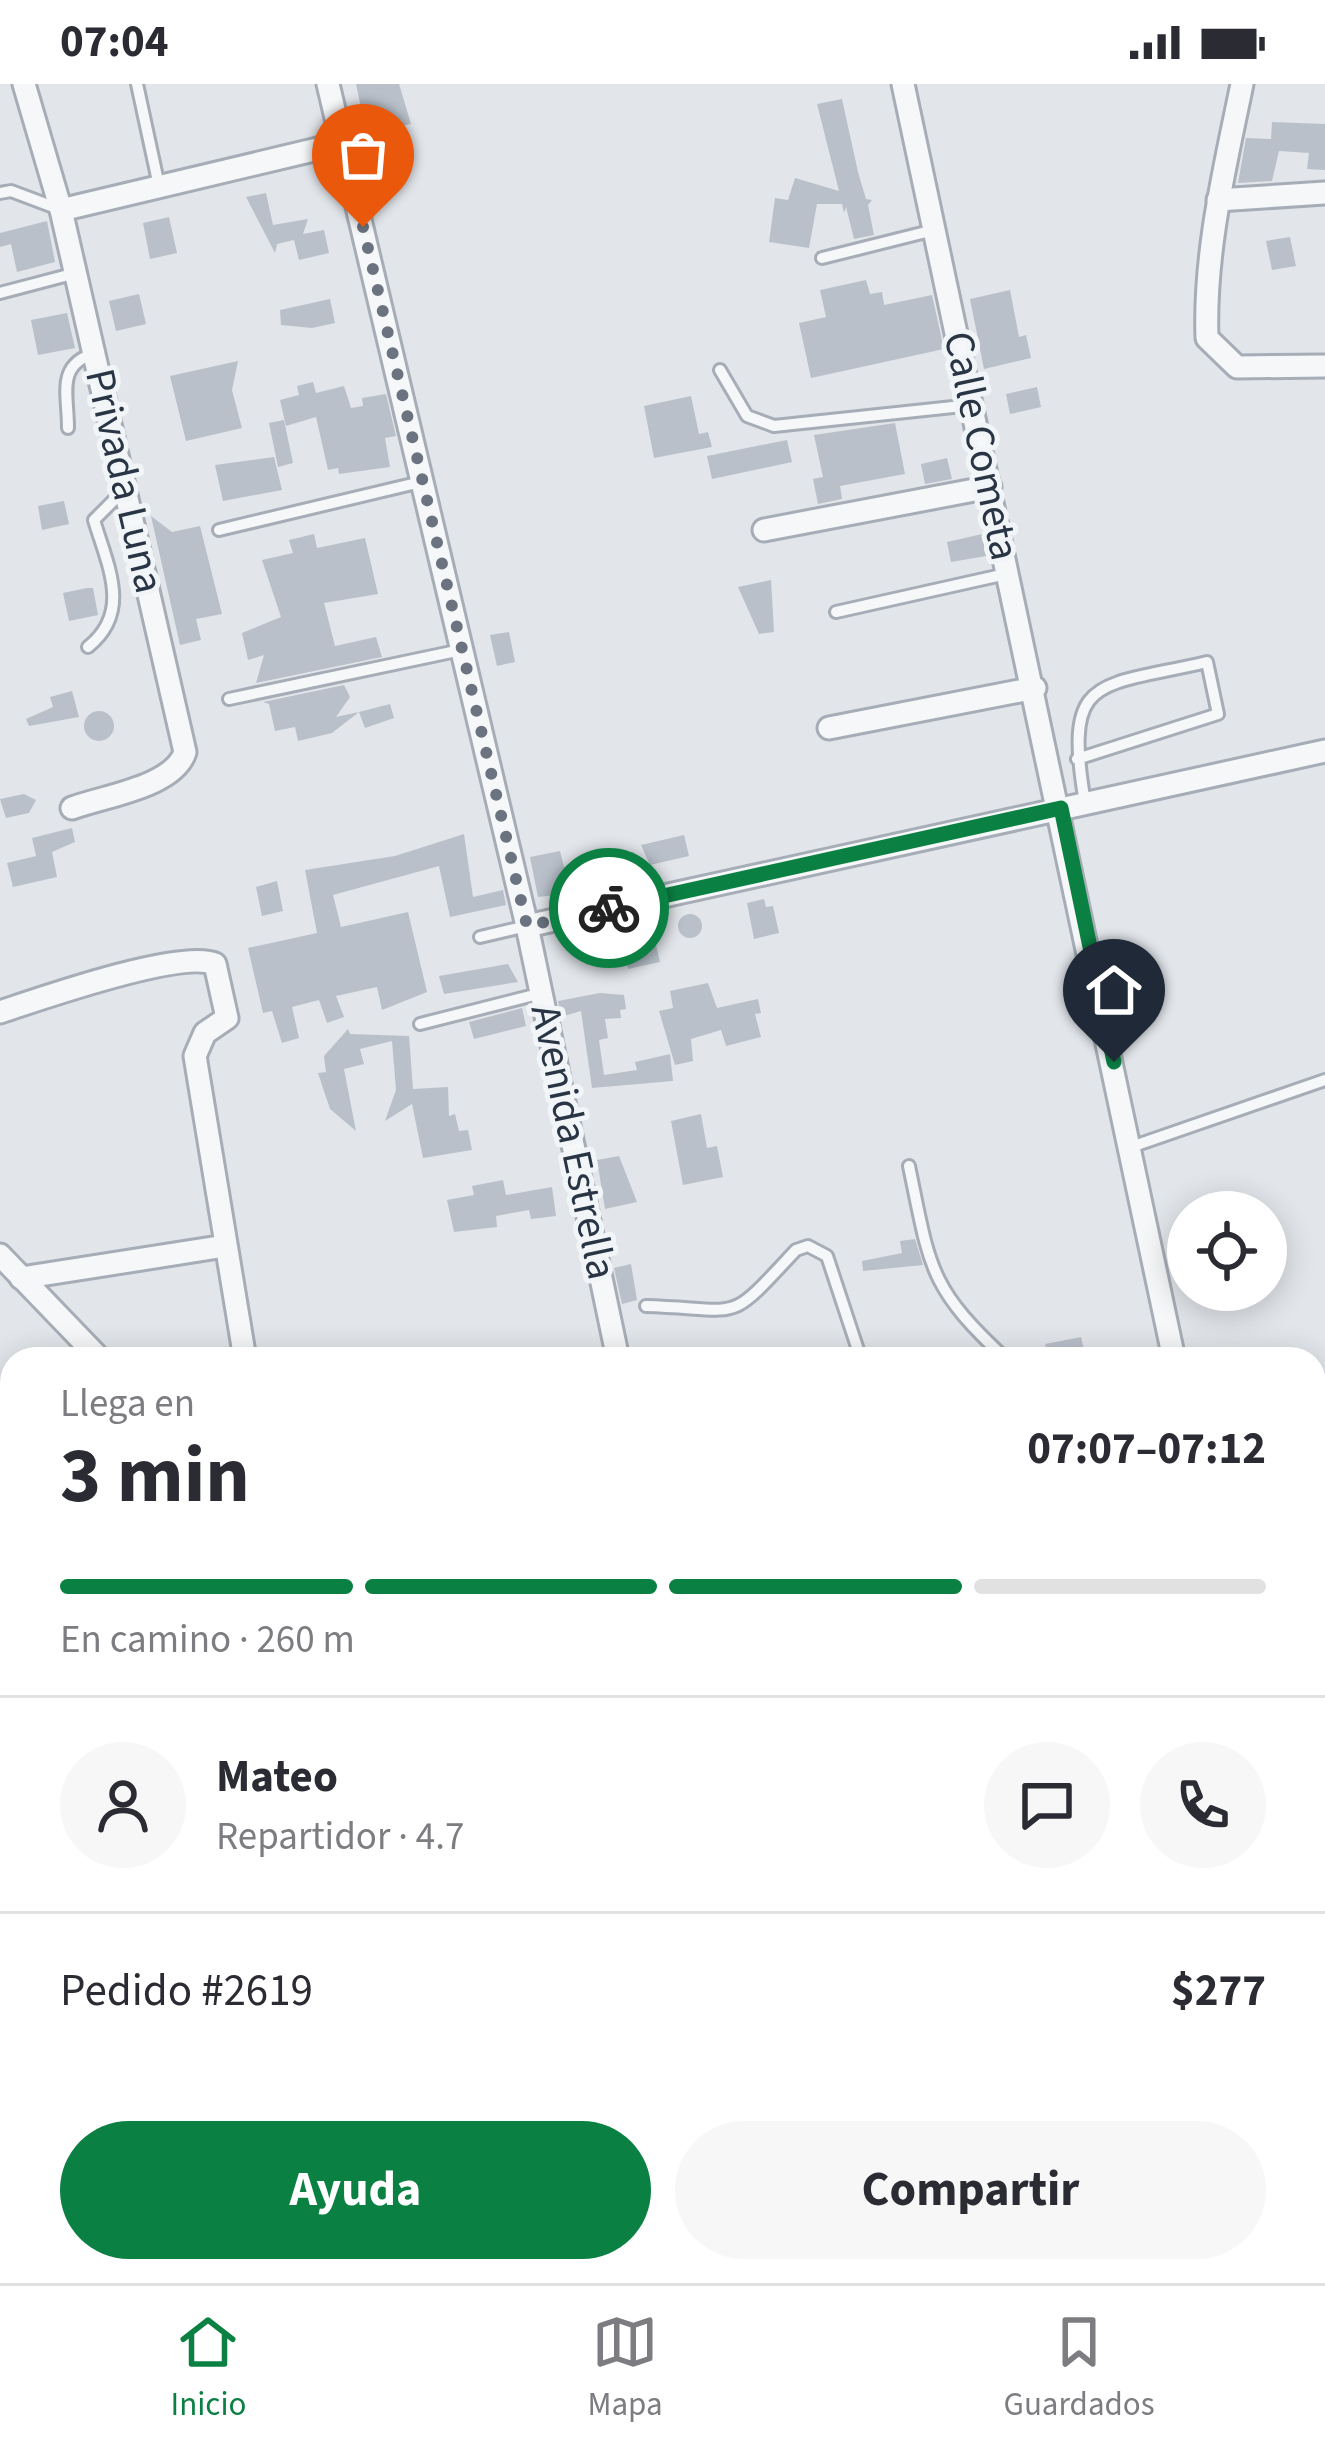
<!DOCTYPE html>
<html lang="es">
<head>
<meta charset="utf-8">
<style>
  :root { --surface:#fff; --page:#f7f7f7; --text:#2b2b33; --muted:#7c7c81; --line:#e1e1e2; --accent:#0b8043 }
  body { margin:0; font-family:"Source Sans 3",sans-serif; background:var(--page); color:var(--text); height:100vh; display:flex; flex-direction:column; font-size:45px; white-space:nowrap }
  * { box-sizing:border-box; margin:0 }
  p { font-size:39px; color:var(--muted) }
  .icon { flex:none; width:66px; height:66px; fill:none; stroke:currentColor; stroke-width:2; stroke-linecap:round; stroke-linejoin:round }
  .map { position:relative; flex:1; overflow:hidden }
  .drawer { position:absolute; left:0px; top:1263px; width:1326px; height:936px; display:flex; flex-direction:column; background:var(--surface); border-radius:36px 36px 0 0; box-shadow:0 6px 30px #0003 }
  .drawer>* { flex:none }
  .tools { position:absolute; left:1167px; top:1107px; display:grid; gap:24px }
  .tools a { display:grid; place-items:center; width:120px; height:120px; border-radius:50%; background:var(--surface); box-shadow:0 6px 30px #0003; font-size:60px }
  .pin { position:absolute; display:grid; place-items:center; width:102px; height:102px; color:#fff; margin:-123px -51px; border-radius:50% 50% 50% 0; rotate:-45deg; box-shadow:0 0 12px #0007 }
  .pin .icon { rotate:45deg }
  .courier { position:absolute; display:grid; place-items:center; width:120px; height:120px; margin:-60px; border:9px solid #0b8043; border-radius:50%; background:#fff; color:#222; box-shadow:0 3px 15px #0007 }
  .head em { font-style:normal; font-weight:700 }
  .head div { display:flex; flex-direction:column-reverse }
  .head { display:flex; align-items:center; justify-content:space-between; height:204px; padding:0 60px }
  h1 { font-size:78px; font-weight:700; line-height:90px }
  .bar { display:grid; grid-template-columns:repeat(4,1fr); gap:18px 12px; align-content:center; height:144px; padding:0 60px }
  .bar i { height:15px; border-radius:9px; background:var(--line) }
  .bar .active { background:var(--accent) }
  .bar p { grid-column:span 4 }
  .line { display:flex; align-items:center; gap:30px; padding:0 60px; border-top:3px solid var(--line) }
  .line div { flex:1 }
  .round { display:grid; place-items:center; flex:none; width:126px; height:126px; border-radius:63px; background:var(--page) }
  .primary-button { display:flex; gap:24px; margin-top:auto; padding:24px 60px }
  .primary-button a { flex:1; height:138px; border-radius:72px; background:var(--accent); color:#fff; font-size:48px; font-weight:700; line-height:138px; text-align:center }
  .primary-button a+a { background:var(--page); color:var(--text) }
  .status { display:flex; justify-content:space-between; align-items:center; height:84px; padding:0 60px; background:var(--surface); direction:ltr }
  .status svg { height:33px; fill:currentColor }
  .menu { display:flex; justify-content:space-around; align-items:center; height:168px; border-top:3px solid var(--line); background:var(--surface); font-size:33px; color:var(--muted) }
  .menu a { display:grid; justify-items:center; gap:6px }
  .menu .active { color:var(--accent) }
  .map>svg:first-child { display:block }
</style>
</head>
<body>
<div class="status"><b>07:04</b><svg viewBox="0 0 49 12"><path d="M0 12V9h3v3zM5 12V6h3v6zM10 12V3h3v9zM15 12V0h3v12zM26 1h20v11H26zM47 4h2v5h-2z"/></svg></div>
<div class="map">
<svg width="1325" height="2199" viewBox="0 0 1325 2199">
  <rect width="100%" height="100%" fill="#e2e6eb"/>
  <g fill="#b9c0ca">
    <path d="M356,0H399L411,40L366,48Z"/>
    <path d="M842,15L858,88L866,115L872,116L868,121L874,151L854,155L846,123L844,129L842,120H817L809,164L769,158L775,114L788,116L795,94L839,107L817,20Z"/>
    <path d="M1272,38L1325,40V86L1307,85L1309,69L1279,67L1272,97L1238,99L1246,54L1271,55Z"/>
    <path d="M266,109L273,141L308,135L303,150L324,146L329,169L299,176L294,156L277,160L275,169L246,113Z"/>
    <path d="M169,133L177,169L150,175L143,139Z"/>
    <path d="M47,137L55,178L17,188L11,160L0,163V149Z"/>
    <path d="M1290,153L1296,182L1272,186L1266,157Z"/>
    <path d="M866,196L870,210L882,208L884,221L932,211L944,265L811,294L799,239L826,233L820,206Z"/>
    <path d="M1010,206L1019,253L1026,251L1031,274L984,285L970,215Z"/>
    <path d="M139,210L146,240L116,247L109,217Z"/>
    <path d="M330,215L335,239L312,244L281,241L280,226Z"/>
    <path d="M67,229L75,264L38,271L31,236Z"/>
    <path d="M238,277L232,306L242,344L186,357L170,292Z"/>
    <path d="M313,298L316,309L344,302L351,324L363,322L362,314L386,310L396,352L385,354L390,383L339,390L338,384L328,386L316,333L286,342L280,316L299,311L297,302Z"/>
    <path d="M1037,303L1041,323L1010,330L1006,310Z"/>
    <path d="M691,312L699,350L708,348L712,363L654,374L644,322Z"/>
    <path d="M284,336L293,379L278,383L269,339Z"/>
    <path d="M895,339L905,390L840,402L842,415L818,420L813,395L823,393L814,351Z"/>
    <path d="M787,356L792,378L712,395L707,372Z"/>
    <path d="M274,373L282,406L223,417L215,381Z"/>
    <path d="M947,374L952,395L925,400L921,380Z"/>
    <path d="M64,417L69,440L42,446L38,422Z"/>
    <path d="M151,432L172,448L200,442L222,530L196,535L201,556L180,561Z"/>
    <path d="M314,450L317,464L365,454L378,510L324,519L335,562L376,553L382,573L256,599L264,571L248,576L242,549L281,533L262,476L293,469L289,456Z"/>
    <path d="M982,450L986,472L951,478L947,458Z"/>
    <path d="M771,496L774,548L759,550L738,503Z"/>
    <path d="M87,504H93L98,531L69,537L63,509Z"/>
    <path d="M509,548L515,578L497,582L490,551Z"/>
    <path d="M344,601L350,613L336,633L359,628L332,649L298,657L295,643L275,647L269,620L263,618Z"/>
    <path d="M72,607L79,633L29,642L26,635L53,623L50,613Z"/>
    <path d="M390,620L394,634L365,644L359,628Z"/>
    <circle cx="99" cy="642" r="15"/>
    <path d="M24,710L36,716L29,729L6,734L0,715Z"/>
    <path d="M72,744L75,758L52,768L57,793L13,803L7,779L36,772L32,754Z"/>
    <path d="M464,750L473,813L503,806L506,821L450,833L439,782L333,811L341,843L408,828L427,908L382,926L377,903L336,912L344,933L327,939L319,916L292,923L299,954L282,959L272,927L263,929L248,864L317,849L305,786L395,772Z"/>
    <path d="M684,751L689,772L650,781L641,761Z"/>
    <path d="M560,767L564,783L634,768L638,787L614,793L616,801L602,806L538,813L530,773Z"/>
    <path d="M277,797L283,827L262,832L256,803Z"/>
    <path d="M764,815L766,823L773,822L779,849L754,855L747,819Z"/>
    <circle cx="690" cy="842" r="12"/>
    <path d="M652,843L660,878L628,885L620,850Z"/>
    <path d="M508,880L518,898L444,910L439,892Z"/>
    <path d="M708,899L717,924L758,915L761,929L755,930L761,953L726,962L721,946L691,955L693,977L675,981L659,927L673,924L670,907Z"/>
    <path d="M600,909L624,911L626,925L620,926L621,934L605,935L608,954L599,956L604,991L637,986L635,978L670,970L673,997L592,1004L581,927L561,933L558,917Z"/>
    <path d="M522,924L526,942L474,955L469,938Z"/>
    <path d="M348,945L350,950L409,952L413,1005L448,1003L449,1032L455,1030L459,1047L468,1046L472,1066L423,1074L412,1020L385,1037L396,1006L392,957L360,965L364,980L344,985L356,1047L330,1025L318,989L326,988L324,972Z"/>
    <path d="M701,1030L707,1064L717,1062L723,1093L683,1101L671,1037Z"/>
    <path d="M619,1072L637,1118L605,1125L597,1076Z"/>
    <path d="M503,1096L506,1111L552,1103L556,1132L531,1135L529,1126L496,1132L497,1143L454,1148L447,1116L474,1111L472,1102Z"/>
    <path d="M915,1155L923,1181L863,1187L862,1177L902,1169L900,1157Z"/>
    <path d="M631,1180L637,1216L622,1220L614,1184Z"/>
    <path d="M1081,1253L1086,1275H1048L1045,1260Z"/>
  </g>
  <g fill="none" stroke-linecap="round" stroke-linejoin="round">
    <g stroke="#a7adb6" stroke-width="16">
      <g id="lane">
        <path d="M137,0L159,102"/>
        <path d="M0,109L11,107L59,125"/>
        <path d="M822,174L934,146"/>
        <path d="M0,209L76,189"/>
        <path d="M720,286L747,332L774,342L972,321"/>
        <path d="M68,344C68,309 56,281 95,269"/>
        <path d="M219,446L425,397"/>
        <path d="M836,528L1006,490"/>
        <path d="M88,563C132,528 108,483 94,436L123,407"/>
        <path d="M229,615L461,566"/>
        <path d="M1077,675L1218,630L1207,578C1096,604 1063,589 1085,719"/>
        <path d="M480,853L527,842"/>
        <path d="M420,940L542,909"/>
        <path d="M1131,1063L1325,996"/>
        <path d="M909,1082C930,1183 928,1203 1006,1275"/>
        <path d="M646,1222C746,1225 725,1242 796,1166L808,1162L827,1172L861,1275"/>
        <path d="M0,1776L12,1764"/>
      </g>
    </g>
    <g stroke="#a7adb6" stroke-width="27">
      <g id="street">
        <path d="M24,0L61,126L185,668C174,703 104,712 72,724"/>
        <path d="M328,0L527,842L618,1275"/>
        <path d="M903,0L1174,1275"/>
        <path d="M1242,0C1225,83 1204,168 1207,254L1237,283L1325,282"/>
        <path d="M1218,116L1325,109"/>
        <path d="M61,126L343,59"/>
        <path d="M764,446L990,403"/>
        <path d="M829,644L1035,604"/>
        <path d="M527,842L1325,667"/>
        <path d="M0,928C39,915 182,865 215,880L227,934L205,949L195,972L245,1275"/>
        <path d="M0,1171L100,1275"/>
        <path d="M21,1194L225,1162"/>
        <path d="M1314,1571L1325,1581"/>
        <path d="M1314,1762L1325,1750"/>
        <path d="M1314,1808L1325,1818"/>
        <path d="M0,1976L12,1985"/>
        <path d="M1314,2039L1325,2050"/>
        <path d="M0,2170L12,2179"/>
        <path d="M23,2187L40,2199"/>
        <path d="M608,2187L613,2199"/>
        <path d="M709,2187L723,2199"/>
        <path d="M966,2187L979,2199"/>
        <path d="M1213,2187L1225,2199"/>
        <path d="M161,2199L167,2187"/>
        <path d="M913,2199L924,2187"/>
      </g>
    </g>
    <g stroke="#a1acb8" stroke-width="36">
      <g id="primary">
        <path d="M0,1657L12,1675"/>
        <path d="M0,1702L12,1720"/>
        <path d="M291,2187L295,2199"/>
        <path d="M320,2187L326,2199"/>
      </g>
    </g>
    <use href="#lane" stroke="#f5f7f9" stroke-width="10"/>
    <use href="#street" stroke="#f5f7f9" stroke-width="21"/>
    <use href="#primary" stroke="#fff" stroke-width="30"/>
  </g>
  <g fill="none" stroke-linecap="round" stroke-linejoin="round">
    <path stroke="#6a737f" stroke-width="12" stroke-dasharray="0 21.6" d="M363,143L527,842L609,824"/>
    <path stroke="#0b8043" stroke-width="15" d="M609,824L1061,724L1114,978"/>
  </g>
  <g text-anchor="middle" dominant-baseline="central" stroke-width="10" stroke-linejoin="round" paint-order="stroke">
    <g font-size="42" fill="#293545" stroke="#f2f5f8">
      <text transform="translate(981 362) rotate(78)">Calle Cometa</text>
      <text transform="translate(124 397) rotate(77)">Privada Luna</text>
      <text transform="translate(573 1058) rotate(78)">Avenida Estrella</text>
    </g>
  </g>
</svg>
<div class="tools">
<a><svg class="icon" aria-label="locate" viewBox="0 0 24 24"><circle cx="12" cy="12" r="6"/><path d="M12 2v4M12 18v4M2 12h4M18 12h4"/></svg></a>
</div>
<div class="pin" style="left:363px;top:143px;background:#ea580c"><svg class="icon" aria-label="bag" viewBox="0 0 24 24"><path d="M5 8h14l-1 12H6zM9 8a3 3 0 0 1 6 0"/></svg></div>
<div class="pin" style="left:1114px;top:978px;background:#1f2937"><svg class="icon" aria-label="home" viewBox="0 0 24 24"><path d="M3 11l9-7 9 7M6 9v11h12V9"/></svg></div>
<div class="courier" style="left:609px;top:824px"><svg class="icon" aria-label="bike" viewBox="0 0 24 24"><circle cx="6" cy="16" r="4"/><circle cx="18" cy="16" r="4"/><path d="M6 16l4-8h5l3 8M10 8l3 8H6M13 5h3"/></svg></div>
<section class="drawer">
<div class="head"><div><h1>3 min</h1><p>Llega en</p></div><em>07:07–07:12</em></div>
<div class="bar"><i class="active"></i><i class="active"></i><i class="active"></i><i></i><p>En camino · 260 m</p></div>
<div class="line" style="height:216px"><a class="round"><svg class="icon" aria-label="person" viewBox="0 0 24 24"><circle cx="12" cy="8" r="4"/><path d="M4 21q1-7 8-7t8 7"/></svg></a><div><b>Mateo</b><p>Repartidor · 4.7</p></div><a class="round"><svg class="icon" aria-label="chat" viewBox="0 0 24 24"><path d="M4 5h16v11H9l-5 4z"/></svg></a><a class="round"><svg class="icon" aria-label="phone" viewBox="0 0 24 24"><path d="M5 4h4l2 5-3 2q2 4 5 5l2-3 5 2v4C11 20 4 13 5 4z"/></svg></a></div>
<div class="line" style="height:156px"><div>Pedido #2619</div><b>$277</b></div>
<div class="primary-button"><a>Ayuda</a><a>Compartir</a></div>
</section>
</div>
<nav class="menu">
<a class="active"><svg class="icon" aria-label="home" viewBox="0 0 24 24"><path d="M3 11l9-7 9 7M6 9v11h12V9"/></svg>Inicio</a>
<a><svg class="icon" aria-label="map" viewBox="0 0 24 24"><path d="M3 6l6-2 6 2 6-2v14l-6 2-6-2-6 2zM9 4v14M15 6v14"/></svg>Mapa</a>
<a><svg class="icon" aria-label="saved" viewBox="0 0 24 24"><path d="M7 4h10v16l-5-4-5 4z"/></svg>Guardados</a>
</nav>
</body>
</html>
